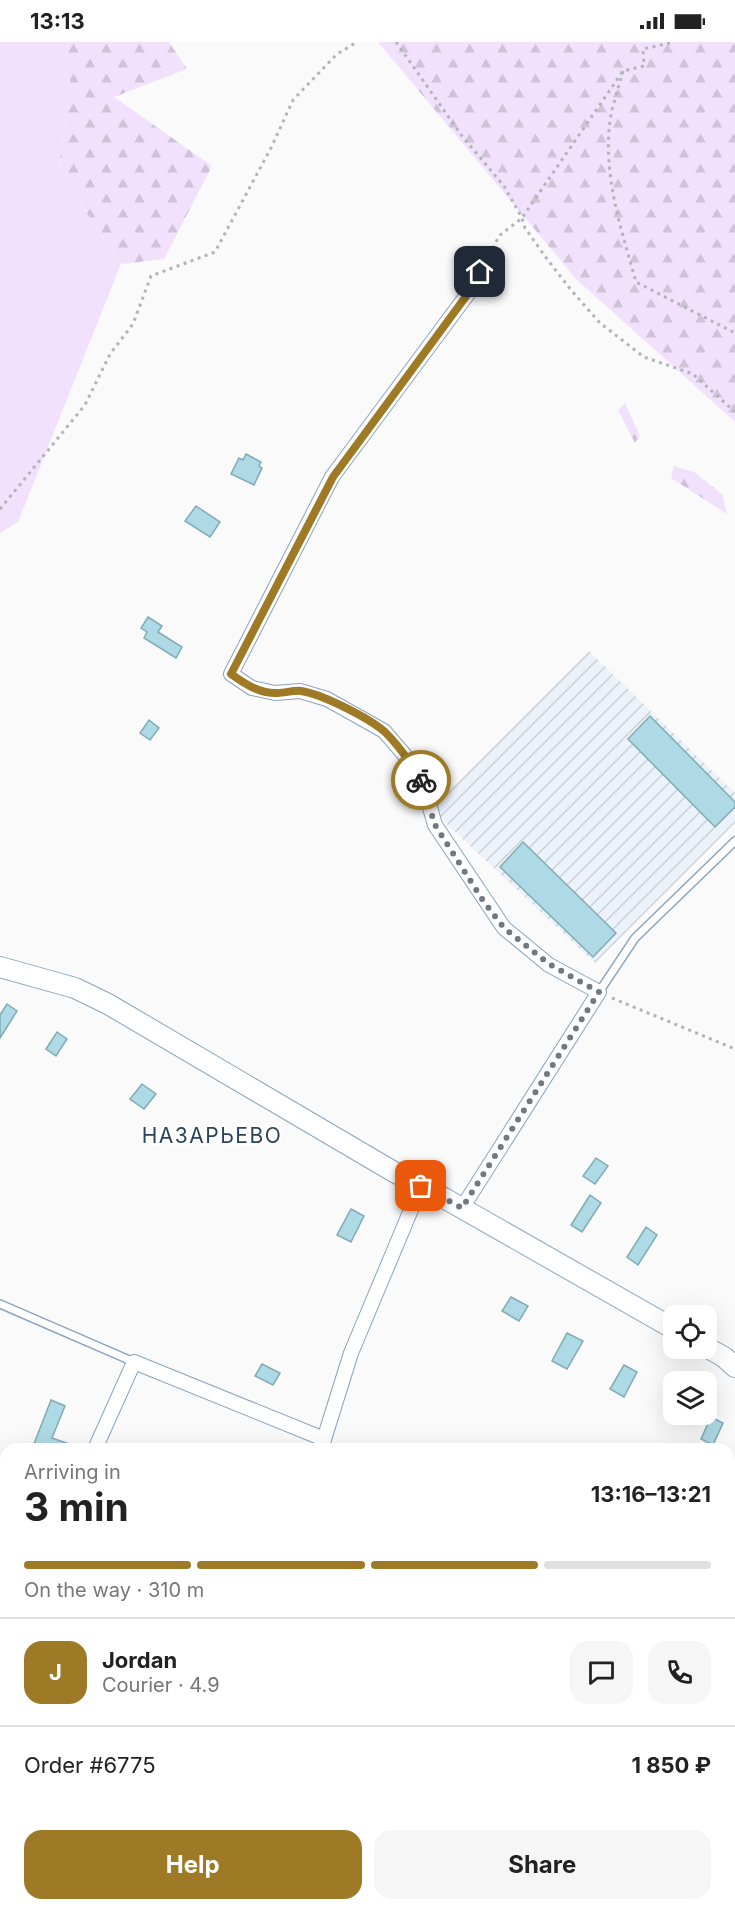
<!DOCTYPE html>
<html lang="en">
<head>
<meta charset="utf-8">
<style>
  :root { --surface:#fff; --page:#f6f6f6; --text:#222; --muted:#767676; --line:#e0e0e0; --accent:#9e7a26 }
  body { margin:0; font-family:Inter,sans-serif; background:var(--page); color:var(--text); height:100vh; display:flex; flex-direction:column; font-size:22px; white-space:nowrap }
  * { box-sizing:border-box; margin:0 }
  p { font-size:20px; color:var(--muted) }
  .icon { flex:none; width:33px; height:33px; fill:none; stroke:currentColor; stroke-width:2; stroke-linecap:round; stroke-linejoin:round }
  .map { position:relative; flex:1; overflow:hidden }
  .sheet { position:absolute; left:0px; top:1401px; width:735px; height:468px; display:flex; flex-direction:column; background:var(--surface); border-radius:18px 18px 0 0; box-shadow:0 6px 24px #0002 }
  .sheet>* { flex:none }
  .buttons { position:absolute; left:663px; top:1263px; display:grid; gap:12px }
  .buttons a { display:grid; place-items:center; width:54px; height:54px; border-radius:12px; background:var(--surface); box-shadow:0 6px 24px #0002; font-size:30px }
  .pin { position:absolute; display:grid; place-items:center; width:51px; height:51px; color:#fff; margin:-26px; border-radius:12px; box-shadow:0 3px 9px #0006 }
  .courier { position:absolute; display:grid; place-items:center; width:60px; height:60px; margin:-30px; border:4px solid #9e7a26; border-radius:50%; background:#fff; color:#222; box-shadow:0 2px 8px #0007 }
  .headline em { font-style:normal; font-weight:700 }
  .headline div { display:flex; flex-direction:column-reverse }
  .headline { display:flex; align-items:center; justify-content:space-between; height:102px; padding:0 24px }
  h1 { font-size:39px; font-weight:700; line-height:45px }
  .bar { display:grid; grid-template-columns:repeat(4,1fr); gap:9px 6px; align-content:center; height:72px; padding:0 24px }
  .bar i { height:8px; border-radius:4px; background:var(--line) }
  .bar .selected { background:var(--accent) }
  .bar p { grid-column:span 4 }
  .line { display:flex; align-items:center; gap:15px; padding:0 24px; border-top:2px solid var(--line) }
  .line div { flex:1 }
  .round { display:grid; place-items:center; flex:none; width:63px; height:63px; border-radius:18px; background:var(--page) }
  .button { display:flex; gap:12px; margin-top:auto; padding:12px 24px }
  .button a { flex:1; height:69px; border-radius:18px; background:var(--accent); color:#fff; font-size:24px; font-weight:700; line-height:69px; text-align:center }
  .button a+a { background:var(--page); color:var(--text) }
  .status { display:flex; justify-content:space-between; align-items:center; height:42px; padding:0 30px; background:var(--surface); direction:ltr }
  .status svg { height:16px; fill:currentColor }
  .map>svg:first-child { display:block }
</style>
</head>
<body>
<div class="status"><b>13:13</b><svg viewBox="0 0 49 12"><path d="M0 12V9h3v3zM5 12V6h3v6zM10 12V3h3v9zM15 12V0h3v12zM26 1h20v11H26zM47 4h2v5h-2z"/></svg></div>
<div class="map">
<svg width="735" height="1869" viewBox="0 0 735 1869">
  <defs>
    <pattern id="industrial-furrows" width="10" height="10" patternUnits="userSpaceOnUse" patternTransform="scale(1.5)"><rect width="10" height="10" fill="#ecf2f9"/><path d="M-1 1l2-2M0 10L10 0M9 11l2-2" fill="none" stroke="#cad0d6"/></pattern>
    <pattern id="forest-firs" width="22" height="20" patternUnits="userSpaceOnUse" patternTransform="scale(1.5)"><rect width="22" height="20" fill="#f2e1fc"/><path d="M5 1l3.5 6h-7zM16 11l3.5 6h-7z" fill="#d0c2d9"/></pattern>
  </defs>
  <rect width="100%" height="100%" fill="#fafafa"/>
  <path fill="url(#industrial-furrows)" d="M589,609L735,751V781L595,921L431,767Z"/>
  <path fill="#f2e1fc" d="M0,0H55L71,42L58,129L121,222L18,480L0,491Z"/>
  <g fill="url(#forest-firs)">
    <path d="M55,0H169L187,27L114,55L212,124L164,217L121,222L58,129L71,42Z"/>
    <path d="M378,0H735V380L576,237Z"/>
    <path d="M625,361L640,394L635,401L618,368Z"/>
    <path d="M674,424L694,430L722,452L727,472L671,436Z"/>
    <path d="M735,1508V1639L729,1643V1521Z"/>
    <path d="M608,1863H658L657,1869H606Z"/>
  </g>
  <g fill="none" stroke-linecap="round" stroke-linejoin="round">
    <g stroke="#99bfb8" stroke-width="27">
      <path d="M729,1752L735,1742"/>
      <path d="M729,1776H735"/>
    </g>
  </g>
  <g fill="#aedae5" stroke="#80abb5" stroke-width="1.5">
    <path d="M246,412L261,420L259,424L262,426L254,443L231,432L239,416L243,418Z"/>
    <path d="M196,464L220,480L210,495L185,479Z"/>
    <path d="M148,575L162,584L158,590L182,605L176,616L144,596L147,590L141,586Z"/>
    <path d="M650,674L735,760V765L715,785L628,697Z"/>
    <path d="M149,678L159,686L150,698L140,691Z"/>
    <path d="M523,800L616,891L593,915L500,825Z"/>
    <path d="M7,962L17,969L0,996V973Z"/>
    <path d="M57,990L67,997L56,1014L46,1007Z"/>
    <path d="M142,1042L156,1052L144,1067L130,1057Z"/>
    <path d="M596,1116L608,1124L595,1142L583,1134Z"/>
    <path d="M590,1153L601,1161L582,1190L571,1183Z"/>
    <path d="M351,1167L364,1174L351,1200L337,1193Z"/>
    <path d="M646,1185L657,1193L638,1223L627,1215Z"/>
    <path d="M511,1255L528,1264L519,1279L502,1269Z"/>
    <path d="M567,1291L583,1299L567,1327L552,1319Z"/>
    <path d="M262,1322L280,1331L273,1343L255,1334Z"/>
    <path d="M624,1323L637,1330L624,1355L610,1347Z"/>
    <path d="M51,1358L65,1364L52,1396L78,1405V1407H32Z"/>
    <path d="M711,1375L723,1381L713,1403L701,1397Z"/>
  </g>
  <g fill="none" stroke-linecap="round" stroke-linejoin="round">
    <g stroke="#89a4be" stroke-width="10">
      <g id="lane">
        <path d="M599,950L635,896L735,799"/>
        <path d="M0,1262L134,1320"/>
        <path d="M0,1776L6,1766"/>
      </g>
    </g>
    <g stroke="#89a4be" stroke-width="16">
      <g id="street">
        <path d="M462,1166L599,950L549,923L504,886L435,783L423,741L408,717L384,689L327,657L300,649L275,651L252,646L231,632L332,435L467,253L480,230"/>
        <path d="M95,1407L134,1320L324,1397"/>
        <path d="M321,1407L351,1311L421,1144"/>
        <path d="M0,1586L6,1588"/>
        <path d="M159,1869L162,1863"/>
        <path d="M303,1869L304,1863"/>
      </g>
    </g>
    <g stroke="#89a4be" stroke-width="22">
      <g id="secondary">
        <path d="M0,925L75,946L108,962L394,1130L444,1156L674,1287"/>
        <path d="M706,1305L724,1315L735,1325"/>
      </g>
    </g>
    <g stroke="#b1b5b8" stroke-width="3" stroke-dasharray="3 4.5" stroke-linecap="butt">
      <path d="M396,0L462,94L504,144L522,176L525,186L547,217L571,248L600,281L644,315L693,332L735,370"/>
      <path d="M623,29C618,48 610,69 609,88C605,140 622,190 636,240L735,291"/>
      <path d="M486,220L499,194L522,176L623,29L644,24L643,7L675,0"/>
      <path d="M0,467L85,363L110,312L133,282L151,234L215,210L271,106L293,58L337,12L357,0"/>
      <path d="M612,956L735,1007"/>
    </g>
    <use href="#lane" stroke="#fff" stroke-width="7"/>
    <use href="#street" stroke="#fff" stroke-width="14"/>
    <use href="#secondary" stroke="#fff" stroke-width="20"/>
  </g>
  <g fill="none" stroke-linecap="round" stroke-linejoin="round">
    <path stroke="#71787f" stroke-width="6" stroke-dasharray="0 10.8" d="M421,1144L462,1166L599,950L549,922L504,886L484,860L435,783L421,738"/>
    <path stroke="#9e7a26" stroke-width="8" d="M421,738C411,721 399,704 385,690C369,676 322,652 301,649C294,648 285,651 278,651C260,652 245,642 231,632L333,435L467,253L480,230"/>
  </g>
  <g text-anchor="middle" dominant-baseline="central" stroke-width="5" stroke-linejoin="round" paint-order="stroke">
    <g font-size="21" letter-spacing="1.5" fill="#2b4359" stroke="#fff">
      <text x="212" y="1093">НАЗАРЬЕВО</text>
    </g>
  </g>
</svg>
<div class="buttons">
<a><svg class="icon" aria-label="locate" viewBox="0 0 24 24"><circle cx="12" cy="12" r="6"/><path d="M12 2v4M12 18v4M2 12h4M18 12h4"/></svg></a>
<a><svg class="icon" aria-label="layers" viewBox="0 0 24 24"><path d="M12 4l9 5-9 5-9-5zM3 14l9 5 9-5"/></svg></a>
</div>
<div class="pin" style="left:421px;top:1144px;background:#ea580c"><svg class="icon" aria-label="bag" viewBox="0 0 24 24"><path d="M5 8h14l-1 12H6zM9 8a3 3 0 0 1 6 0"/></svg></div>
<div class="pin" style="left:480px;top:230px;background:#1f2937"><svg class="icon" aria-label="home" viewBox="0 0 24 24"><path d="M3 11l9-7 9 7M6 9v11h12V9"/></svg></div>
<div class="courier" style="left:421px;top:738px"><svg class="icon" aria-label="bike" viewBox="0 0 24 24"><circle cx="6" cy="16" r="4"/><circle cx="18" cy="16" r="4"/><path d="M6 16l4-8h5l3 8M10 8l3 8H6M13 5h3"/></svg></div>
<section class="sheet">
<div class="headline"><div><h1>3 min</h1><p>Arriving in</p></div><em>13:16–13:21</em></div>
<div class="bar"><i class="selected"></i><i class="selected"></i><i class="selected"></i><i></i><p>On the way · 310 m</p></div>
<div class="line" style="height:108px"><b class="round" style="background:var(--accent);color:#fff">J</b><div><b>Jordan</b><p>Courier · 4.9</p></div><a class="round"><svg class="icon" aria-label="chat" viewBox="0 0 24 24"><path d="M4 5h16v11H9l-5 4z"/></svg></a><a class="round"><svg class="icon" aria-label="phone" viewBox="0 0 24 24"><path d="M5 4h4l2 5-3 2q2 4 5 5l2-3 5 2v4C11 20 4 13 5 4z"/></svg></a></div>
<div class="line" style="height:78px"><div>Order #6775</div><b>1 850 ₽</b></div>
<div class="button"><a>Help</a><a>Share</a></div>
</section>
</div>
</body>
</html>
